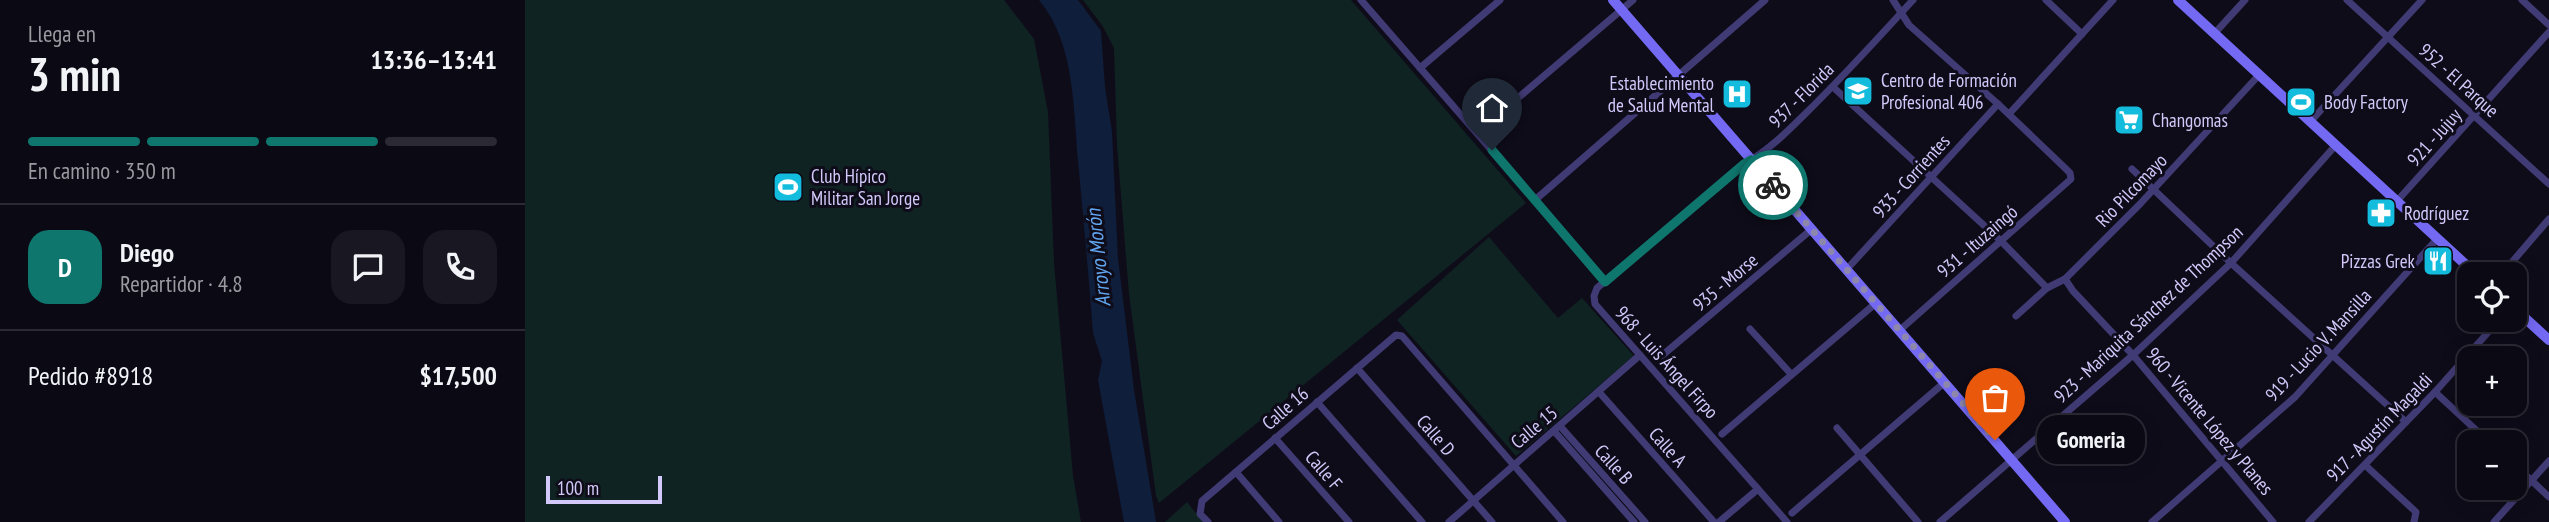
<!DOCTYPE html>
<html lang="es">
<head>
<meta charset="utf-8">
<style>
  :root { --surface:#0b0914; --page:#191722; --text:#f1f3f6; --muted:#9a9aa0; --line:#2b2a34; --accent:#0f766e }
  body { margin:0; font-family:"PT Sans Narrow",sans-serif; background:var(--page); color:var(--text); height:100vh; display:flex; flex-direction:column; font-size:26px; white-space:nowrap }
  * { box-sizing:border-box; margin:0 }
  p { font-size:23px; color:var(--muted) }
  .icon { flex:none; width:38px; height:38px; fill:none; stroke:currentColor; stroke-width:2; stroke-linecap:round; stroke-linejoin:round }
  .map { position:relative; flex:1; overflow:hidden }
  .panel { display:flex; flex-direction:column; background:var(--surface); width:525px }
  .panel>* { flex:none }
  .buttons { position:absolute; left:1932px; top:262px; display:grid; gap:14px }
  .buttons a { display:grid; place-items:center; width:70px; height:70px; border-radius:14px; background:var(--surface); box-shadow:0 4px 18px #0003,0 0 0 2px var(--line); font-size:35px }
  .scale { position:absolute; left:21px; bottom:18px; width:116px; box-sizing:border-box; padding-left:7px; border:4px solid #d2c9fa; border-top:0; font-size:19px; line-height:24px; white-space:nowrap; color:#d2c9fa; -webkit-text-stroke:5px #0f0c1a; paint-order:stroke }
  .pin { position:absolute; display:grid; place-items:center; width:60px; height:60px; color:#fff; margin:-72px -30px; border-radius:50% 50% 50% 0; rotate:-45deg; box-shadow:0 0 7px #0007 }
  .pin .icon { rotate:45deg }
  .courier { position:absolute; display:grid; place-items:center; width:70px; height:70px; margin:-35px; border:5px solid #0f766e; border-radius:50%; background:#fff; color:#222; box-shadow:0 2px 9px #0007 }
  .bubble { position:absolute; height:49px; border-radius:21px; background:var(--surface); box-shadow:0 4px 18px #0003,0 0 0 2px var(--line); font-size:23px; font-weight:700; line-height:49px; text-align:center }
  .summary em { font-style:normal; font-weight:700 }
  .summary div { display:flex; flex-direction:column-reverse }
  .summary { display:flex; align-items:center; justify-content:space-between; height:119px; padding:0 28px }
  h1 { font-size:46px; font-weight:700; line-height:52px }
  .bar { display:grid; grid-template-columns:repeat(4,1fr); gap:10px 7px; align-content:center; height:84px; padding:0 28px }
  .bar i { height:9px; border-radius:5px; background:var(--line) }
  .bar .current { background:var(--accent) }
  .bar p { grid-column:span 4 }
  .line { display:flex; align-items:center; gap:18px; padding:0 28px; border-top:2px solid var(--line) }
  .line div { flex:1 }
  .round { display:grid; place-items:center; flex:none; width:74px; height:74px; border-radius:21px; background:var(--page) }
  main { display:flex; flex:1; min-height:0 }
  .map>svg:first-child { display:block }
</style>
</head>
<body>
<main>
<section class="panel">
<div class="summary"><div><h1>3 min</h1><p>Llega en</p></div><em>13:36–13:41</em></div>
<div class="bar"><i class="current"></i><i class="current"></i><i class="current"></i><i></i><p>En camino · 350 m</p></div>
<div class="line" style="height:126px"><b class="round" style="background:var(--accent);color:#fff">D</b><div><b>Diego</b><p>Repartidor · 4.8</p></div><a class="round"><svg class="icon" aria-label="chat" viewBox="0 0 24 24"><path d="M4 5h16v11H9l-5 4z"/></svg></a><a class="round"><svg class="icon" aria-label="phone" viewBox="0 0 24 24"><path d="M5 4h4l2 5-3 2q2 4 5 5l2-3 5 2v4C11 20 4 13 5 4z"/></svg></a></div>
<div class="line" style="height:91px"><div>Pedido #8918</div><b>$17,500</b></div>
</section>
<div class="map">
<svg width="2024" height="522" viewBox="0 0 2024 522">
  <rect width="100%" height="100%" fill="#0f0c1a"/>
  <g fill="#102323">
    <path d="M0,0H479L509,39L523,112L529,263L548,476L556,522H0Z"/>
    <path d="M558,0H826L1001,203L634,503L631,496L604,294L592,145L589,48L577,25Z"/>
    <path d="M964,237L1033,318L1057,298L1109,356L991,456L872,320Z"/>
    <path d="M662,502L678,522H640Z"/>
  </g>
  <path fill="#0f1e3b" d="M514,0H553L576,31L580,87L587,132L593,258L609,390L631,522H599L573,380L577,361L568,333C564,279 559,225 554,171C548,116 552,45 514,0Z"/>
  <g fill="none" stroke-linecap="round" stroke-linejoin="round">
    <g stroke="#413b75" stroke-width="7">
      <path d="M836,0L1081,282"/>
      <path d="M1368,0L1384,25L1473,104L1540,168L1545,173L1546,179L1375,330"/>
      <path d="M1521,0L1557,34"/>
      <path d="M1822,0L2024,184"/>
      <path d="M1997,0L2024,25"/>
      <path d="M1689,34L1720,0"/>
      <path d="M895,68L975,0"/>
      <path d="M1308,87L1476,241L1522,288"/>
      <path d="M1484,114L1588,0"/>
      <path d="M1785,122L1897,0"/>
      <path d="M952,133L1108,0"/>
      <path d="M1607,169L1706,263L1881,422"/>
      <path d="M1010,200L1240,0"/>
      <path d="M1872,201L2024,32"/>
      <path d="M1322,269L1473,104"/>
      <path d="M1976,275L2024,219"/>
      <path d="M1540,279L1548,291L1608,355L1748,522"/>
      <path d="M1491,316L1522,288L1540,279L1615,204L1734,75"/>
      <path d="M1225,329L1266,374"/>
      <path d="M1133,359L1287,229"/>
      <path d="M832,368L967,522"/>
      <path d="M1074,392L1189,522"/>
      <path d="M1910,392L1965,443"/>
      <path d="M792,402L897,522"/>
      <path d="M1035,426L1120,522"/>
      <path d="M1312,428L1393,522"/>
      <path d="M1029,431L1109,522"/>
      <path d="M1197,434L1351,303"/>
      <path d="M750,438L824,522"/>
      <path d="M1840,465L1891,512L1889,522"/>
      <path d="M1990,465L2024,497"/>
      <path d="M711,472L754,522"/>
      <path d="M1267,513L1420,382"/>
      <path d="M683,522L675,514L677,501L871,335L877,336L1038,522"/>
      <path d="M924,522L1115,355"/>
      <path d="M1194,522L1233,489"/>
      <path d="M1262,522L1070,304L1069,296L1072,288L1219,164C1243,151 1262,132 1281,113C1318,77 1353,38 1388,0"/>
      <path d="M1415,522L1608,355L1706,263L1810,146"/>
      <path d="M1627,522L1770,397L1912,239"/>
      <path d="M1784,522L1910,392L1974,320"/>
      <path d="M1969,522L2024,461"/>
    </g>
    <g stroke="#7469f2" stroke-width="10">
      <path d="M1088,0L1540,522"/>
      <path d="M1653,0L1952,275"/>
      <path d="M1990,309L2024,340"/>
    </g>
  </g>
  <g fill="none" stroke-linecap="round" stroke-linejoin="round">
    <path stroke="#8e87ac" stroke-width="7" stroke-dasharray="0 12.6" d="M1248,185L1470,440"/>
    <path stroke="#0f766e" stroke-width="9" d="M967,150L1080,282L1219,164L1226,160L1248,185"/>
  </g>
  <defs>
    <g id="university-square" transform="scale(1.575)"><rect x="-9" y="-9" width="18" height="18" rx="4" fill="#13bcdc" stroke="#0f0c1a"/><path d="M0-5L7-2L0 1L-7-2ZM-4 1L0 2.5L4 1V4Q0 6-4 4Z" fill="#fff"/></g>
    <g id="hospital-square" transform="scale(1.575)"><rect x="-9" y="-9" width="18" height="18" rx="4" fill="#13bcdc" stroke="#0f0c1a"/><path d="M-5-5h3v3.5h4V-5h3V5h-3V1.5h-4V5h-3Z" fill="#fff"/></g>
    <g id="stadium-square" transform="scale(1.575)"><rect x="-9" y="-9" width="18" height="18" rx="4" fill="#13bcdc" stroke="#0f0c1a"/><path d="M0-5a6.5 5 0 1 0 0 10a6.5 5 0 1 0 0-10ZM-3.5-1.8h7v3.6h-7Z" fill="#fff"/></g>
    <g id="supermarket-square" transform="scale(1.575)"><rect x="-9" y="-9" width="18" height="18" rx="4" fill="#13bcdc" stroke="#0f0c1a"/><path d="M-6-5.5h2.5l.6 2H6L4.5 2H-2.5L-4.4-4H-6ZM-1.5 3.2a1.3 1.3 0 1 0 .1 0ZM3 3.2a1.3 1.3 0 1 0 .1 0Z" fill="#fff"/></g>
    <g id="pharmacy-square" transform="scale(1.575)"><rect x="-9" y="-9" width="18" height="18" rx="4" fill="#13bcdc" stroke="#0f0c1a"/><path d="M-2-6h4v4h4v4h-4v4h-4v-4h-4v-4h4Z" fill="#fff"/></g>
    <g id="restaurant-square" transform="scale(1.575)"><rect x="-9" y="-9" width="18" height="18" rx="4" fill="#13bcdc" stroke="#0f0c1a"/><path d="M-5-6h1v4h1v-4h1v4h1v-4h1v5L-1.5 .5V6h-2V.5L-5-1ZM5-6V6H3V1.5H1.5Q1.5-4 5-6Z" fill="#fff"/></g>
  </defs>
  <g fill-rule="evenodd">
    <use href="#university-square" x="1333" y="91"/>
    <use href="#hospital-square" x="1212" y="94"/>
    <use href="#stadium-square" x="1776" y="102"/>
    <use href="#supermarket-square" x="1604" y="120"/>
    <use href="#stadium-square" x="263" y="187"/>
    <use href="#pharmacy-square" x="1856" y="213"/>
    <use href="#restaurant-square" x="1913" y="261"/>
  </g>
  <g text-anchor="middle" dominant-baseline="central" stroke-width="6" stroke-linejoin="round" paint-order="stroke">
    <g font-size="19" fill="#d2c9fa" stroke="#0f0c1a" text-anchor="start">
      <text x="1356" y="80">Centro de Formación<tspan x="1356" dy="22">Profesional 406</tspan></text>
      <text x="1189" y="83" text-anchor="end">Establecimiento<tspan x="1189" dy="22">de Salud Mental</tspan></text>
      <text x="1799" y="102">Body Factory</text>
      <text x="1627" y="120">Changomas</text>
      <text x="286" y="176">Club Hípico<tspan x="286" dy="22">Militar San Jorge</tspan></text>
      <text x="1879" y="213">Rodríguez</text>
      <text x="1890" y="261" text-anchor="end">Pizzas Grek</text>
    </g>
    <g font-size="19" fill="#d2c9fa" stroke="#0f0c1a">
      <text transform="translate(1934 80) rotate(42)">952 - El Parque</text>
      <text transform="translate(1276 95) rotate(-45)">937 - Florida</text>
      <text transform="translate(1909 137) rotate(-48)">921 - Jujuy</text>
      <text transform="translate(1386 176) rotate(-48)">933 - Corrientes</text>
      <text transform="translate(1606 190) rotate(-46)">Rio Pilcomayo</text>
      <text transform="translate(1452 241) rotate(-41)">931 - Ituzaingó</text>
      <text transform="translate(1200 282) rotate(-40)">935 - Morse</text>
      <text transform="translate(1623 314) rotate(-43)">923 - Mariquita Sánchez de Thompson</text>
      <text transform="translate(1793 345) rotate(-47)">919 - Lucio V. Mansilla</text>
      <text transform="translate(1142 362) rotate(48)">968 - Luis Ángel Firpo</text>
      <text transform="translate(760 408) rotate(-41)">Calle 16</text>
      <text transform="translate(1685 421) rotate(50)">960 - Vicente López y Planes</text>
      <text transform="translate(1009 427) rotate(-40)">Calle 15</text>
      <text transform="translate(1854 427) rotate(-46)">917 - Agustín Magaldi</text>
      <text transform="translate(911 435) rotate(49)">Calle D</text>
      <text transform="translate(1143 447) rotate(48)">Calle A</text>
      <text transform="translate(1089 464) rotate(48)">Calle B</text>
      <text transform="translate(799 470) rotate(49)">Calle F</text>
    </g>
    <g font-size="21" font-style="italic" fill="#61a6f1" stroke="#0f0c1a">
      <text transform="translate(573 258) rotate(-96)">Arroyo Morón</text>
    </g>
  </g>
</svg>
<div class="buttons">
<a><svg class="icon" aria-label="locate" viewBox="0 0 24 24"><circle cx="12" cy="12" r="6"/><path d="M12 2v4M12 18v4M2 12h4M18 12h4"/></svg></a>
<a>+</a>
<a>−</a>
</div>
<div class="scale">100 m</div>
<div class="pin" style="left:1470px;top:440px;background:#ea580c"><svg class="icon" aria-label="bag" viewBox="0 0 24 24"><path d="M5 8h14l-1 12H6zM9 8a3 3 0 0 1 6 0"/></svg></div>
<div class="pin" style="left:967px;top:150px;background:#1f2937"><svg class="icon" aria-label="home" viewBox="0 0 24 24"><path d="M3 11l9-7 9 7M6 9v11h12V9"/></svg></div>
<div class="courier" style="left:1248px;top:185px"><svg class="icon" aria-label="bike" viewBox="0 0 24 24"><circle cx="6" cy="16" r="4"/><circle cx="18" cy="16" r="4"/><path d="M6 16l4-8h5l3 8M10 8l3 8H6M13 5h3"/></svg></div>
<div class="bubble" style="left:1512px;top:415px;width:108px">Gomeria</div>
</div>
</main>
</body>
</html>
